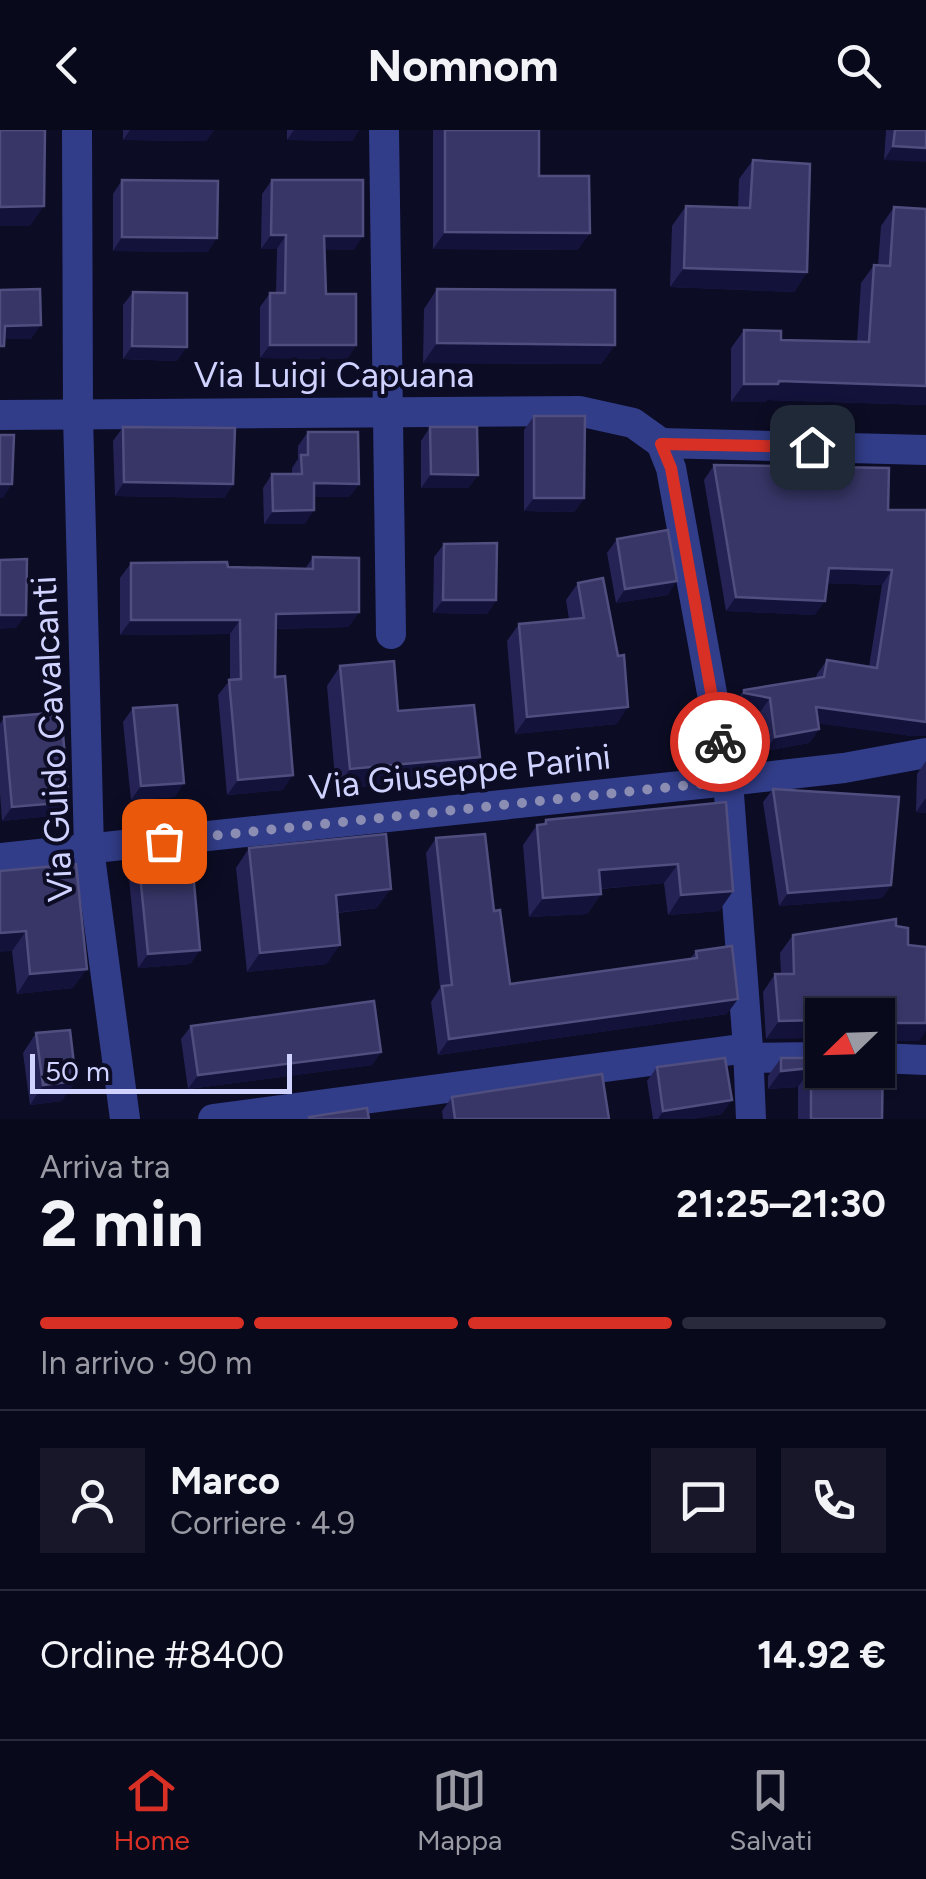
<!DOCTYPE html>
<html lang="it">
<head>
<meta charset="utf-8">
<style>
  :root { --surface:#09091c; --page:#171729; --text:#f1f3f6; --muted:#999aa3; --line:#292a3b; --accent:#d93025 }
  body { margin:0; font-family:Figtree,sans-serif; background:var(--page); color:var(--text); height:100vh; display:flex; flex-direction:column; font-size:38px; white-space:nowrap }
  * { box-sizing:border-box; margin:0 }
  p { font-size:32px; color:var(--muted) }
  .icon { flex:none; width:55px; height:55px; fill:none; stroke:currentColor; stroke-width:2; stroke-linecap:round; stroke-linejoin:round }
  .map { position:relative; height:989px; overflow:hidden }
  .side { display:flex; flex-direction:column; background:var(--surface); flex:1 }
  .side>* { flex:none }
  .needle { width:65px; rotate:247deg }
  .fabs { position:absolute; left:805px; top:868px; display:grid; gap:20px }
  .fabs a { display:grid; place-items:center; width:90px; height:90px; border-radius:0px; background:var(--surface); box-shadow:0 2px 8px #0004,0 0 0 2px var(--line); font-size:50px }
  .scale { position:absolute; left:30px; bottom:25px; width:262px; box-sizing:border-box; padding-left:10px; border:5px solid #d0d2ff; border-top:0; font-size:28px; line-height:35px; white-space:nowrap; color:#d0d2ff; -webkit-text-stroke:8px #0c0c25; paint-order:stroke }
  .pin { position:absolute; display:grid; place-items:center; width:85px; height:85px; color:#fff; margin:-42px; border-radius:20px; box-shadow:0 5px 15px #0006 }
  .courier { position:absolute; display:grid; place-items:center; width:100px; height:100px; margin:-50px; border:8px solid #d93025; border-radius:50%; background:#fff; color:#222; box-shadow:0 2px 12px #0007 }
  .headline em { font-style:normal; font-weight:700 }
  .headline div { display:flex; flex-direction:column-reverse }
  .headline { display:flex; align-items:center; justify-content:space-between; height:170px; padding:0 40px }
  h1 { font-size:65px; font-weight:700; line-height:75px }
  .bar { display:grid; grid-template-columns:repeat(4,1fr); gap:15px 10px; align-content:center; height:120px; padding:0 40px }
  .bar i { height:12px; border-radius:8px; background:var(--line) }
  .bar .selected { background:var(--accent) }
  .bar p { grid-column:span 4 }
  .line { display:flex; align-items:center; gap:25px; padding:0 40px; border-top:2px solid var(--line) }
  .line div { flex:1 }
  .round { display:grid; place-items:center; flex:none; width:105px; height:105px; border-radius:0px; background:var(--page) }
  header { display:flex; justify-content:space-between; align-items:center; height:130px; padding:0 40px; background:var(--surface); font-size:45px; font-weight:700 }
  .dock { display:flex; justify-content:space-around; align-items:center; height:140px; border-top:2px solid var(--line); background:var(--surface); font-size:28px; color:var(--muted) }
  .dock a { display:grid; justify-items:center; gap:5px }
  .dock .selected { color:var(--accent) }
  .map>svg:first-child { display:block }
</style>
</head>
<body>
<header><svg class="icon" aria-label="back" viewBox="0 0 24 24"><path d="M15 5l-7 7 7 7"/></svg>Nomnom<svg class="icon" aria-label="search" viewBox="0 0 24 24"><circle cx="10" cy="10" r="6"/><path d="M15 15l6 6"/></svg></header>
<div class="map">
<svg width="926" height="989" viewBox="0 0 926 989">
  <rect width="100%" height="100%" fill="#0c0c25"/>
  <g fill="none" stroke-linecap="round" stroke-linejoin="round">
    <g stroke="#323d89" stroke-width="30">
      <path d="M77,0L78,285L89,719L125,989"/>
      <path d="M384,0L391,504"/>
      <path d="M0,285L579,281L633,293L661,313"/>
      <path d="M0,728L728,651L844,638L926,623"/>
      <path d="M749,928L822,927"/>
      <path d="M878,928L926,930"/>
      <path d="M213,989L748,918"/>
      <path d="M751,989L748,918L728,651L671,338L661,313L926,320"/>
    </g>
  </g>
  <g fill="#252355">
    <path d="M123,0H214L206,11L123,10Z"/>
    <path d="M287,0H359L352,11L287,10Z"/>
    <path d="M433,0H539V46L590,103L577,120L433,119Z"/>
    <path d="M886,0H926L884,30Z"/>
    <path d="M753,30L807,142L794,162L670,157L672,96L686,76L738,78L739,49Z"/>
    <path d="M122,50L208,122L113,121V64Z"/>
    <path d="M272,50L354,120L324,119L326,164L356,215L347,229L260,228V177L270,163H276L277,119H261L262,64Z"/>
    <path d="M894,77L926,79V275L767,270L765,272H731V218L744,200L781,210L857,212L861,153L874,135H878L881,96Z"/>
    <path d="M437,159L615,215L601,234L423,233L424,179Z"/>
    <path d="M133,162L177,231L123,229V175Z"/>
    <path d="M534,286L584,368L574,382L524,381V300Z"/>
    <path d="M123,297L233,354L224,368L115,366L113,311Z"/>
    <path d="M430,297L478,345L468,358H421V311Z"/>
    <path d="M308,302L359,354L349,367H314L305,394H264L263,358L272,344H292V338L298,329V316Z"/>
    <path d="M714,335L888,380H926V606H912L819,593V599L809,613L765,621L760,582L734,577V575L744,560L816,548L817,544L827,530L869,537L882,455L827,453L815,485L726,481L704,350Z"/>
    <path d="M617,409L668,465L616,473L607,423Z"/>
    <path d="M444,414L496,470L487,484L433,483L434,427Z"/>
    <path d="M313,427L359,482L348,497L275,499V547L283,660L227,665L218,565L230,550V504L120,505V448L131,433L305,439Z"/>
    <path d="M578,453L617,594L515,604L507,511L519,494L569,489L566,470Z"/>
    <path d="M340,536L398,581L480,627L466,647L336,659L327,556Z"/>
    <path d="M133,578L175,667L131,670L123,592Z"/>
    <path d="M4,587L60,685L2,691L0,663V594Z"/>
    <path d="M926,631V683L916,682L917,644Z"/>
    <path d="M773,659L891,755L882,768L779,776L763,672Z"/>
    <path d="M726,672L733,761L719,781L668,785L664,753L601,759V764L587,784L529,787L523,715L537,695L543,694L546,690Z"/>
    <path d="M436,708L494,781L510,854L690,829L696,821L727,884L438,925L431,872L440,858L426,723Z"/>
    <path d="M249,718L377,778L338,783L327,834L247,842L236,738Z"/>
    <path d="M139,735L200,820L190,834L138,838L129,749Z"/>
    <path d="M0,741L73,858L17,864L12,821Z"/>
    <path d="M896,796L908,815L919,911L878,885H822L766,909L763,862L775,844H781L780,823L793,805Z"/>
    <path d="M191,896L381,922L372,935L188,959L181,909Z"/>
    <path d="M36,903L62,971L30,975L23,923Z"/>
    <path d="M781,928H822L882,989H798V957L768,959V946Z"/>
    <path d="M657,937L722,984L692,989H653L647,951Z"/>
    <path d="M452,967L609,989H443L442,981Z"/>
  </g>
  <g fill="#13123a">
    <path d="M130,0H214L206,11L123,10Z"/>
    <path d="M294,0H359L352,11L287,10Z"/>
    <path d="M893,16L926,18V32L884,30Z"/>
    <path d="M44,76L30,96H0V77Z"/>
    <path d="M445,102L590,103L577,120L433,119Z"/>
    <path d="M271,105H286L277,119H261Z"/>
    <path d="M324,106H363L354,120L314,119Z"/>
    <path d="M122,107L217,108L208,122L113,121Z"/>
    <path d="M684,138L807,142L794,162L670,157Z"/>
    <path d="M41,195L31,209H0L5,196Z"/>
    <path d="M437,213L615,215L601,234L423,233Z"/>
    <path d="M270,215H356L347,229L260,228Z"/>
    <path d="M132,216L187,217L177,231L123,229Z"/>
    <path d="M779,251L926,256V275L767,270L765,272H731L744,254Z"/>
    <path d="M431,344L478,345L468,358H421Z"/>
    <path d="M124,352L233,354L224,368L115,366Z"/>
    <path d="M314,353L359,354L349,367H304Z"/>
    <path d="M0,354H12L3,368H0Z"/>
    <path d="M534,368H584L574,382L524,381Z"/>
    <path d="M314,380L305,394H264L273,381Z"/>
    <path d="M829,438L892,440L882,455L819,453Z"/>
    <path d="M677,451L668,465L616,473L625,459Z"/>
    <path d="M736,467L825,471L815,485L726,481Z"/>
    <path d="M443,470H496L487,484L433,483Z"/>
    <path d="M359,482L348,497L265,499L276,484Z"/>
    <path d="M0,485H26L16,498L0,499Z"/>
    <path d="M131,490H240L230,504L120,505Z"/>
    <path d="M744,563L770,568L760,582L734,577Z"/>
    <path d="M628,577L617,594L515,604L527,587Z"/>
    <path d="M816,577L926,592V606H912L806,592Z"/>
    <path d="M819,599L809,613L765,621L775,607Z"/>
    <path d="M480,627L466,647L336,659L350,639Z"/>
    <path d="M293,645L283,660L227,665L238,650Z"/>
    <path d="M184,653L175,667L131,670L141,656Z"/>
    <path d="M926,668V683L916,682Z"/>
    <path d="M69,672L60,685L2,691L12,677Z"/>
    <path d="M678,734L664,753L586,760L599,740Z"/>
    <path d="M891,755L882,768L779,776L788,763Z"/>
    <path d="M391,759L377,778L323,784L336,765Z"/>
    <path d="M733,761L719,781L668,785L681,765Z"/>
    <path d="M601,764L587,784L529,787L543,768Z"/>
    <path d="M26,801L12,821L0,822V803Z"/>
    <path d="M340,815L327,834L247,842L260,823Z"/>
    <path d="M200,820L190,834L138,838L148,824Z"/>
    <path d="M87,839L73,858L17,864L30,844Z"/>
    <path d="M738,869L727,884L438,925L449,909Z"/>
    <path d="M822,890V908L766,909L779,891Z"/>
    <path d="M883,893H926V901L919,911H878V901Z"/>
    <path d="M381,922L372,935L188,959L198,945Z"/>
    <path d="M811,938L798,957L768,959L781,941Z"/>
    <path d="M76,951L62,971L30,975L43,955Z"/>
    <path d="M732,970L722,984L692,989H658L663,981Z"/>
  </g>
  <g fill="#373667" stroke="#4f4e7f" stroke-width="2.5">
    <path d="M0,0H45L44,76L0,77Z"/>
    <path d="M445,0H539V46H589L590,103L445,102Z"/>
    <path d="M895,0H926V18L893,16Z"/>
    <path d="M753,30L810,34L807,142L684,138L686,76L750,78Z"/>
    <path d="M122,50L218,51L217,108L122,107Z"/>
    <path d="M272,50H363V106H324L326,164H356V215H270V163H285L286,105H271Z"/>
    <path d="M894,77L926,79V256L779,251L778,254H744V200L781,201V210L869,212L874,135L890,136Z"/>
    <path d="M40,159L41,195L5,196L4,216H0V160Z"/>
    <path d="M437,159L615,160V215L437,213Z"/>
    <path d="M133,162L187,163V217L132,216Z"/>
    <path d="M534,286H585L584,368H534Z"/>
    <path d="M123,297L235,298L233,354L124,352Z"/>
    <path d="M430,297H477L478,345L431,344Z"/>
    <path d="M308,302H358L359,354L314,353V380L273,381L272,344H302L301,325H308Z"/>
    <path d="M0,305H14L12,354H0Z"/>
    <path d="M714,335L889,338L888,380H926V592L816,577L819,599L775,607L770,568L744,563V560L824,547L827,530L877,538L892,440L829,438L825,471L736,467Z"/>
    <path d="M668,400L677,451L625,459L617,409Z"/>
    <path d="M497,413L496,470H443L444,414Z"/>
    <path d="M313,427L359,428V482L276,484L275,547L285,546L293,645L238,650L229,550L241,549L240,490H131V433L227,432L228,437L313,439Z"/>
    <path d="M27,429L26,485H0V430Z"/>
    <path d="M603,448L618,526L624,525L628,577L527,587L519,494L584,488L578,453Z"/>
    <path d="M394,531L398,581L474,575L480,627L350,639L340,536Z"/>
    <path d="M177,575L184,653L141,656L133,578Z"/>
    <path d="M61,582L69,672L12,677L4,587Z"/>
    <path d="M773,659L899,667L891,755L788,763Z"/>
    <path d="M726,672L733,761L681,765L678,734L599,740L601,764L543,768L537,695L546,694V690Z"/>
    <path d="M386,704L391,759L336,765L340,815L260,823L249,718Z"/>
    <path d="M485,704L494,781L500,780L510,854L697,828L696,821L732,816L738,869L449,909L442,856L452,855L436,708Z"/>
    <path d="M192,730L200,820L148,824L139,735Z"/>
    <path d="M76,734L87,839L30,844L26,801L0,803V741Z"/>
    <path d="M896,789V796L908,798V815L926,817V893H883L878,901V885H822V890L779,891L775,844H794L793,805Z"/>
    <path d="M374,871L381,922L198,945L191,896Z"/>
    <path d="M70,900L76,951L43,955L36,903Z"/>
    <path d="M878,922L883,926L882,989H811V938L781,941V928H822V940H878Z"/>
    <path d="M725,928L732,970L663,981L657,937Z"/>
    <path d="M602,944L609,989H455L452,967Z"/>
    <path d="M367,978L369,989H309V987Z"/>
  </g>
  <g fill="none" stroke-linecap="round" stroke-linejoin="round">
    <path stroke="#8b8db3" stroke-width="10" stroke-dasharray="0 18" d="M164,711L728,651L720,612"/>
    <path stroke="#d93025" stroke-width="12" d="M720,612L671,338L661,314L812,317"/>
  </g>
  <g text-anchor="middle" dominant-baseline="central" stroke-width="8" stroke-linejoin="round" paint-order="stroke">
    <g font-size="35" fill="#d0d2ff" stroke="#0c0c25">
      <text x="334" y="245">Via Luigi Capuana</text>
      <text transform="translate(52 609) rotate(-93)">Via Guido Cavalcanti</text>
      <text transform="translate(460 642) rotate(-6)">Via Giuseppe Parini</text>
    </g>
  </g>
</svg>
<div class="fabs">
<a><svg class="needle" viewBox="-14 -14 28 28"><path d="M0-13l5 13h-10z" fill="#e53935"/><path d="M0 13l5-13h-10z" fill="#999aa3"/></svg></a>
</div>
<div class="scale">50 m</div>
<div class="pin" style="left:164px;top:711px;background:#ea580c"><svg class="icon" aria-label="bag" viewBox="0 0 24 24"><path d="M5 8h14l-1 12H6zM9 8a3 3 0 0 1 6 0"/></svg></div>
<div class="pin" style="left:812px;top:317px;background:#1f2937"><svg class="icon" aria-label="home" viewBox="0 0 24 24"><path d="M3 11l9-7 9 7M6 9v11h12V9"/></svg></div>
<div class="courier" style="left:720px;top:612px"><svg class="icon" aria-label="bike" viewBox="0 0 24 24"><circle cx="6" cy="16" r="4"/><circle cx="18" cy="16" r="4"/><path d="M6 16l4-8h5l3 8M10 8l3 8H6M13 5h3"/></svg></div>
</div>
<section class="side">
<div class="headline"><div><h1>2 min</h1><p>Arriva tra</p></div><em>21:25–21:30</em></div>
<div class="bar"><i class="selected"></i><i class="selected"></i><i class="selected"></i><i></i><p>In arrivo · 90 m</p></div>
<div class="line" style="height:180px"><a class="round"><svg class="icon" aria-label="person" viewBox="0 0 24 24"><circle cx="12" cy="8" r="4"/><path d="M4 21q1-7 8-7t8 7"/></svg></a><div><b>Marco</b><p>Corriere · 4.9</p></div><a class="round"><svg class="icon" aria-label="chat" viewBox="0 0 24 24"><path d="M4 5h16v11H9l-5 4z"/></svg></a><a class="round"><svg class="icon" aria-label="phone" viewBox="0 0 24 24"><path d="M5 4h4l2 5-3 2q2 4 5 5l2-3 5 2v4C11 20 4 13 5 4z"/></svg></a></div>
<div class="line" style="height:130px"><div>Ordine #8400</div><b>14.92 €</b></div>
</section>
<nav class="dock">
<a class="selected"><svg class="icon" aria-label="home" viewBox="0 0 24 24"><path d="M3 11l9-7 9 7M6 9v11h12V9"/></svg>Home</a>
<a><svg class="icon" aria-label="map" viewBox="0 0 24 24"><path d="M3 6l6-2 6 2 6-2v14l-6 2-6-2-6 2zM9 4v14M15 6v14"/></svg>Mappa</a>
<a><svg class="icon" aria-label="saved" viewBox="0 0 24 24"><path d="M7 4h10v16l-5-4-5 4z"/></svg>Salvati</a>
</nav>
</body>
</html>
